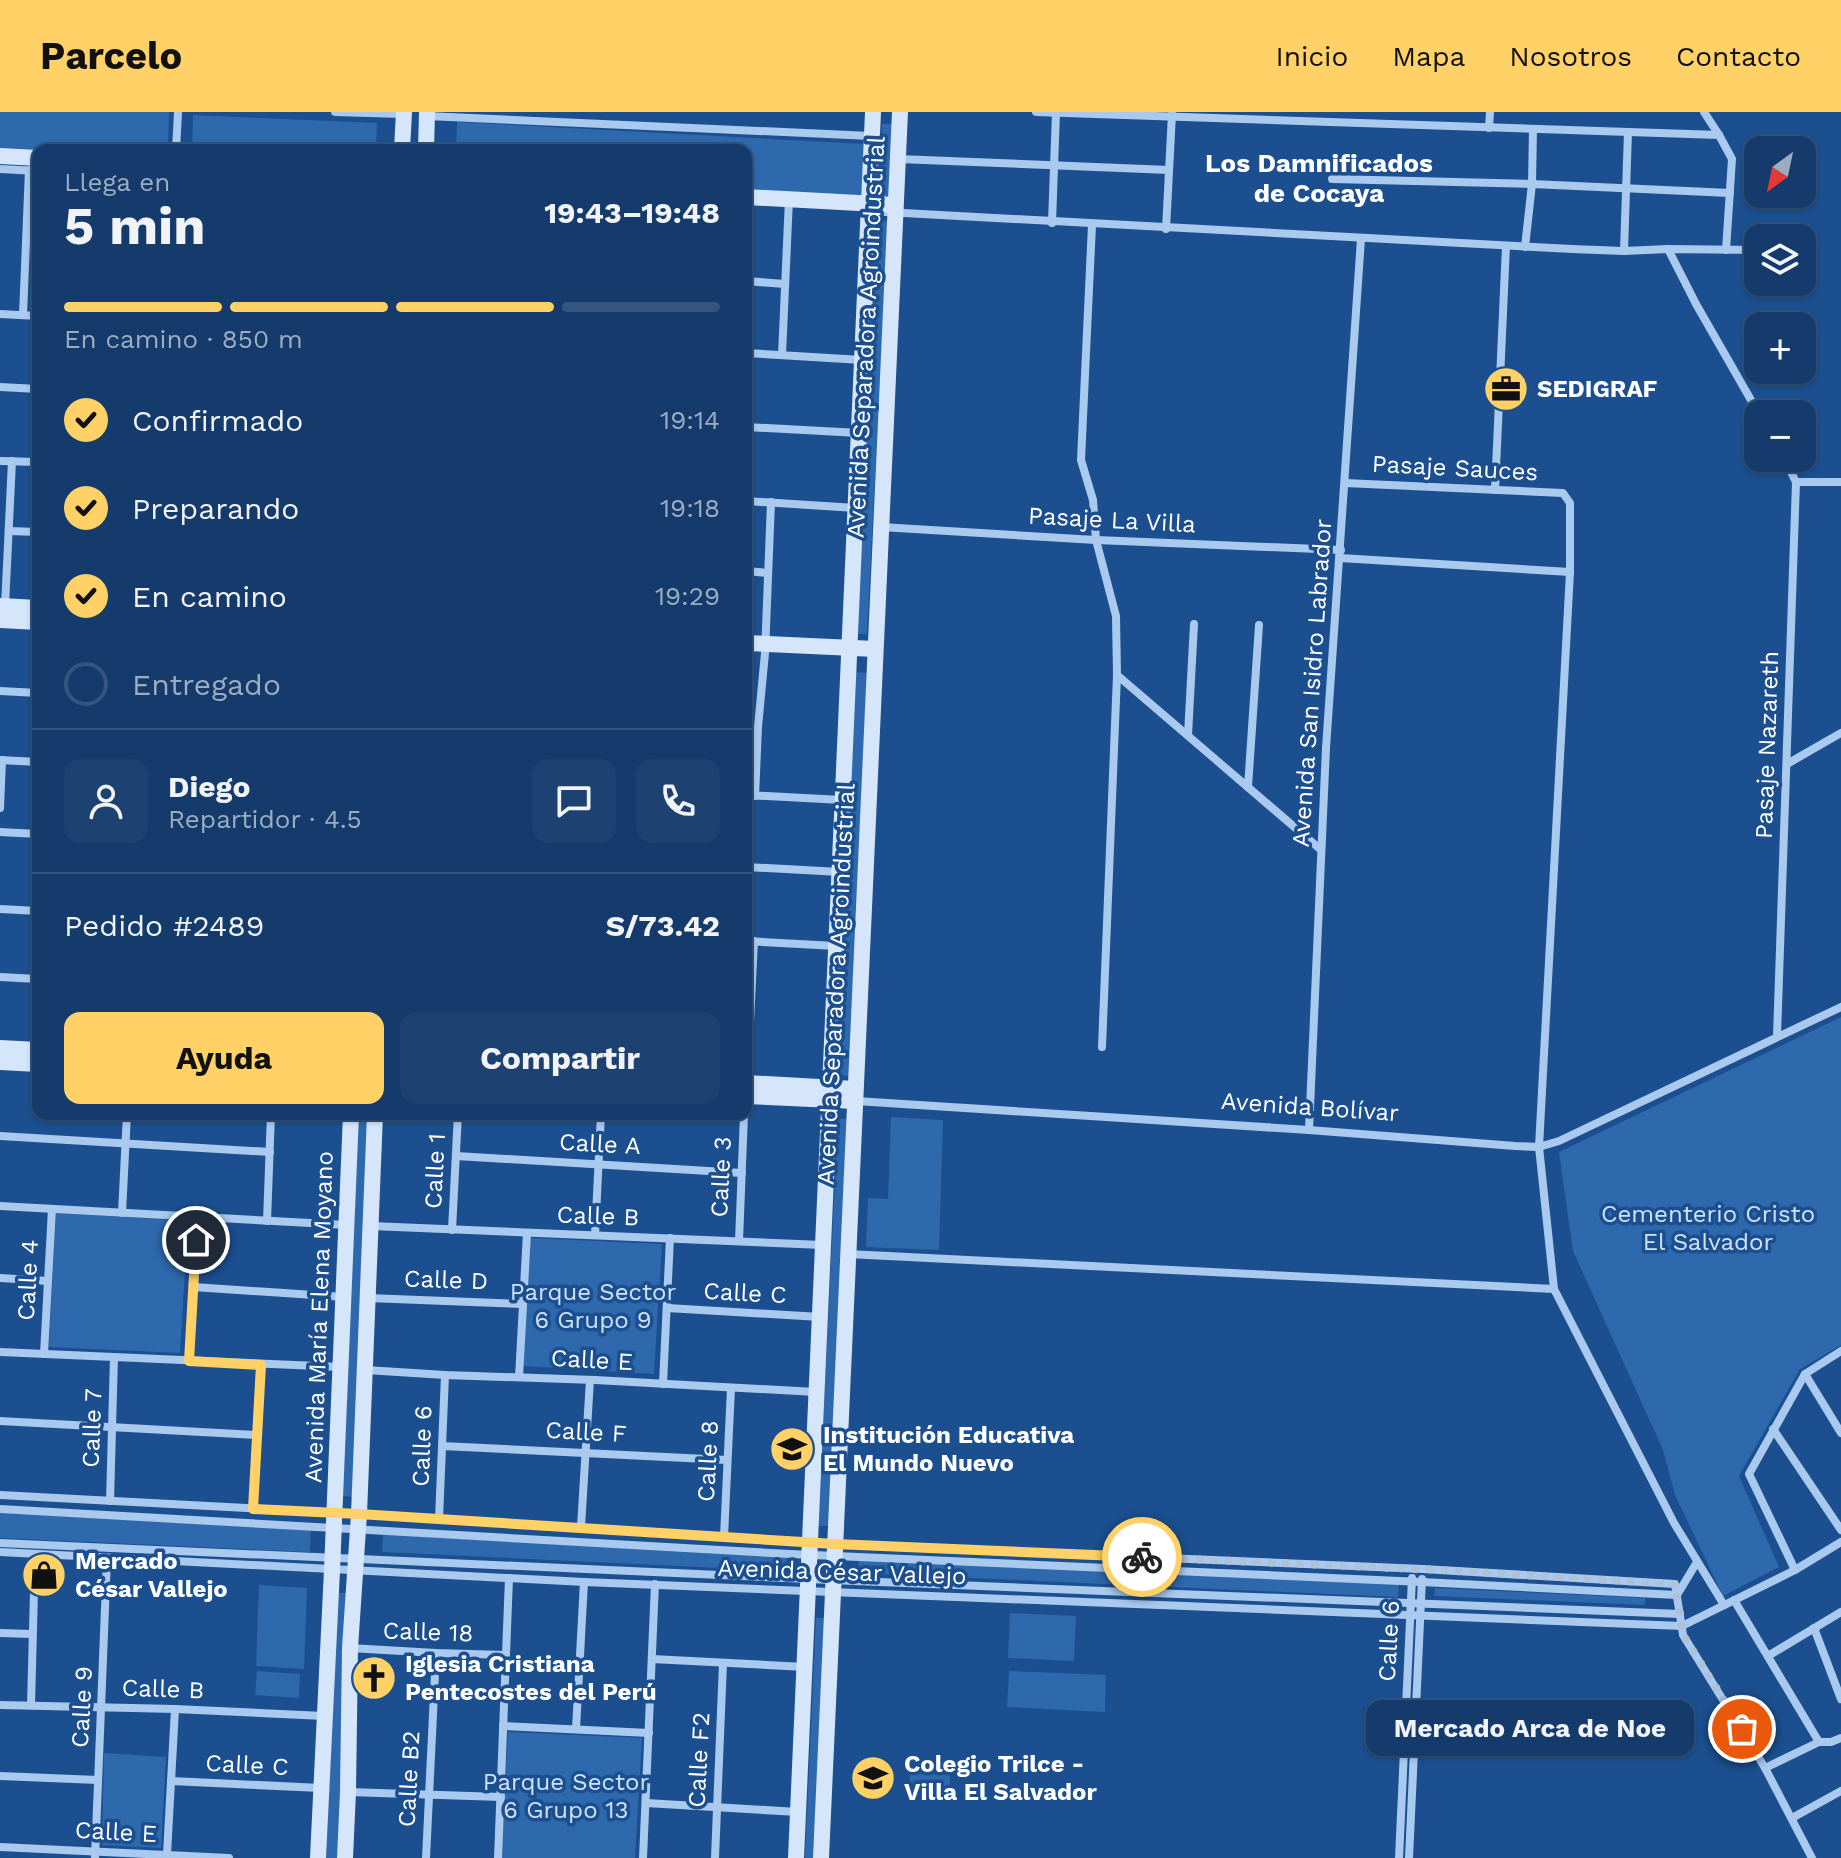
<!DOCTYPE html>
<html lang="es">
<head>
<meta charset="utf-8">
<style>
  :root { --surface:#143b6b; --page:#1d4271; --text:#f1f3f6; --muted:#9dadc1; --line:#33557e; --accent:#ffd166 }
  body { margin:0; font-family:"Work Sans",sans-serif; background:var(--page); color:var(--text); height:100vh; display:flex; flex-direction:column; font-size:30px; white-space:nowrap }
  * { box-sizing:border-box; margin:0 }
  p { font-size:26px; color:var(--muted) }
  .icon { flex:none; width:44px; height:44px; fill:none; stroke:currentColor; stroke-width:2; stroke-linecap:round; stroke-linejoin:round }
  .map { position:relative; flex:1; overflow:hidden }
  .drawer { position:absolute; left:32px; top:32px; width:720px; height:976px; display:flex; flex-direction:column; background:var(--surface); border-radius:16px; box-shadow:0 2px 6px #0004,0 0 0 2px var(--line) }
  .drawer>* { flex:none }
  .needle { width:52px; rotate:213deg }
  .fabs { position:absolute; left:1744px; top:24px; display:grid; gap:16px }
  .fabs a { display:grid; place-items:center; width:72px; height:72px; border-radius:16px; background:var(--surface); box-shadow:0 2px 6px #0004,0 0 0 2px var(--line); font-size:40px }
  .pin { position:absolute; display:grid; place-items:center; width:68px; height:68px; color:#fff; margin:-34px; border:4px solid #fff; border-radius:50%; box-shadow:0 2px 8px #0007 }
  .courier { position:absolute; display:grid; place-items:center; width:80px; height:80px; margin:-40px; border:6px solid #ffd166; border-radius:50%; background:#fff; color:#222; box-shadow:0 2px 10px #0007 }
  .bubble { position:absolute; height:56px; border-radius:16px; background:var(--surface); box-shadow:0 2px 6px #0004,0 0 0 2px var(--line); font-size:26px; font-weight:700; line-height:56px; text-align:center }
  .overview em { font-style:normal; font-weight:700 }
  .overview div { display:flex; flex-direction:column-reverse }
  .overview { display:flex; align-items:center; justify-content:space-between; height:136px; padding:0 32px }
  h1 { font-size:52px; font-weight:700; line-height:60px }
  .bar { display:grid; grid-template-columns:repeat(4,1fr); gap:12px 8px; align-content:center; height:96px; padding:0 32px }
  .bar i { height:10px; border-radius:6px; background:var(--line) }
  .bar .current { background:var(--accent) }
  .bar p { grid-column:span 4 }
  .line { display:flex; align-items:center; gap:20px; padding:0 32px; border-top:2px solid var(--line) }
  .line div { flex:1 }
  .round { display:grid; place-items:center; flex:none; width:84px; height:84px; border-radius:16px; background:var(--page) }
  ol { padding:0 32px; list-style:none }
  li { display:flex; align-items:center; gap:24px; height:88px }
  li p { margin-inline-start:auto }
  li .icon { padding:8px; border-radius:50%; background:var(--accent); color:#111; stroke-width:4 }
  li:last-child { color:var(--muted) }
  li i { width:44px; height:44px; border:4px solid var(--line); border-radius:50% }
  .button { display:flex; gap:16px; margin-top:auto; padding:16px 32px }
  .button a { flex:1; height:92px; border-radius:16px; background:var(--accent); color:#111; font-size:32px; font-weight:700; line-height:92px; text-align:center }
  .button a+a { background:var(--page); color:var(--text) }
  header { display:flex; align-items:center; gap:48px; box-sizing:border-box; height:112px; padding:0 40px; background:var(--accent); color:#111 }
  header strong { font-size:38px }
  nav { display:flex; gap:44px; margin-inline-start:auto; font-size:28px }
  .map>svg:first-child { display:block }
</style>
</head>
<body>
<header>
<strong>Parcelo</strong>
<nav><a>Inicio</a><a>Mapa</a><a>Nosotros</a><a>Contacto</a></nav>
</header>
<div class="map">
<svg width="1841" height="1746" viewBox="0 0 1841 1746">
  <rect width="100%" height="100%" fill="#1b4f8f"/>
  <g fill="#2e69ad">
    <path d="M0,0H169L168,38H0Z"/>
    <path d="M193,3L377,11L376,38H192Z"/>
    <path d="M457,10L864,32L862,84L746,77V38H456Z"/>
    <path d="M882,12H893L889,85L879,84Z"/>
    <path d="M876,108L888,109L867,522H856Z"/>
    <path d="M856,560L867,561L849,964L838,963Z"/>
    <path d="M1841,905V1233L1800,1257L1739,1364L1779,1455L1723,1484L1675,1383L1663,1338L1573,1139L1559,1040Z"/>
    <path d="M357,1002H370L352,1385L339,1384Z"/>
    <path d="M891,1005L943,1008L939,1138L866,1135L868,1086L888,1087Z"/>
    <path d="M838,1007H848L829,1414H818Z"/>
    <path d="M56,1101L188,1109L180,1241L49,1235Z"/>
    <path d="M530,1126L662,1132L654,1262L523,1254Z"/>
    <path d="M0,1400L311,1414L310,1440L0,1426Z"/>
    <path d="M383,1422L787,1441L786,1459L382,1440Z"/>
    <path d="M859,1448L1399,1472L1398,1485L858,1461Z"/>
    <path d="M259,1473L307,1476L304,1557L256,1554Z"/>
    <path d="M1435,1476L1645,1486V1493L1434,1484Z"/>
    <path d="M337,1481H349L339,1746H326Z"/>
    <path d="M1010,1501L1076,1504L1074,1549L1008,1546Z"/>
    <path d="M816,1506H826L815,1746H805Z"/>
    <path d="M257,1559L300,1562L299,1586L255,1583Z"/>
    <path d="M1009,1559L1106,1563L1105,1600L1007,1595Z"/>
    <path d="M508,1620L642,1626L635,1746H501Z"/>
    <path d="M104,1641L166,1645L161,1736L102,1733Z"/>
    <path d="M910,1661L950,1663V1682L909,1680Z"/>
  </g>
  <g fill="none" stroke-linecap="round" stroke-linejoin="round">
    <g stroke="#a9c9ee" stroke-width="8">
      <path d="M335,0L403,2"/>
      <path d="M1036,0L1719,23"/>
      <path d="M1704,0L1719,23L1732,47L1726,138"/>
      <path d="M427,4L871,24"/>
      <path d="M1489,16L1490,0"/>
      <path d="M176,38L178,0"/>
      <path d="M898,47L1169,58"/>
      <path d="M0,57L38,59"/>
      <path d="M1332,67L1532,72L1730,81"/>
      <path d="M867,99L1572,137L1624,139L1668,137L1758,138"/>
      <path d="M1052,111L1056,0"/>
      <path d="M1092,113L1081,348L1093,388L1096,428L1116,504L1117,563L1102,935"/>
      <path d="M1166,117L1172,2"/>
      <path d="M1525,135L1532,72L1533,17"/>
      <path d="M1668,137L1696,192L1759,302"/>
      <path d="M1624,139L1628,20"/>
      <path d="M746,169L785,172"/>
      <path d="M0,202L38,204"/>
      <path d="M23,203L29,58"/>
      <path d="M746,241L862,248"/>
      <path d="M782,243L789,87"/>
      <path d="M0,275L38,277"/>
      <path d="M746,315L859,321"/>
      <path d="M0,349L38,350"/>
      <path d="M1796,370H1841"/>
      <path d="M1345,371L1563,381L1570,391V460L1539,1035L1554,1177L1674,1411L1724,1493"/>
      <path d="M1495,378L1506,134"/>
      <path d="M746,389L856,396"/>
      <path d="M881,415L1096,428L1341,438"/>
      <path d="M9,419L38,420"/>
      <path d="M1340,446L1570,460"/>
      <path d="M746,459L768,461"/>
      <path d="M5,494L12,349"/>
      <path d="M1117,563L1320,737"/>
      <path d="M0,579L38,581"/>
      <path d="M1188,623L1194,512"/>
      <path d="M0,648L38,650"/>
      <path d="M1787,652L1841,621"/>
      <path d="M1248,675L1259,513"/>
      <path d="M746,683L842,688"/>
      <path d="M755,684L758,615L765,541L771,390"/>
      <path d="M0,696L2,648"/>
      <path d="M0,720L38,722"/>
      <path d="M746,755L840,760"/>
      <path d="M0,797L38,799"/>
      <path d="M746,829L836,834"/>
      <path d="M0,865L38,867"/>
      <path d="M1777,924L1796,370L1784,346"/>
      <path d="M747,971L754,829"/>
      <path d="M856,989L1309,1018L1515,1034L1539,1035L1559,1029L1841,895"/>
      <path d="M1309,1018L1326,636L1361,127"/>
      <path d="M0,1024L270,1040"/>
      <path d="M456,1044L742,1061"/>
      <path d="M0,1094L347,1113"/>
      <path d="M122,1101L127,1002"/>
      <path d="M267,1109L271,1002"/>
      <path d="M371,1114L823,1133"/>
      <path d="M452,1118L458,1002"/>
      <path d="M595,1123L601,1002"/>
      <path d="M739,1129L744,1002"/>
      <path d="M848,1142L1554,1177"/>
      <path d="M0,1166L48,1169"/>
      <path d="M193,1175L344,1185"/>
      <path d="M368,1186L523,1192"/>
      <path d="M667,1196L820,1205"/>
      <path d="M0,1240L341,1255"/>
      <path d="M44,1242L52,1097"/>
      <path d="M189,1249L197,1105"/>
      <path d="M366,1258L445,1263L595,1268L816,1280"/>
      <path d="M1805,1262L1841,1321"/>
      <path d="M519,1265L527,1121"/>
      <path d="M663,1272L670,1126"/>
      <path d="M0,1309L257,1323"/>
      <path d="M1773,1317L1841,1418"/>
      <path d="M442,1334L727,1348"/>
      <path d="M0,1383L378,1403L835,1432L1423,1457L1675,1472L1683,1523L1765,1656L1812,1746"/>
      <path d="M110,1389L114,1245"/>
      <path d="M0,1397L790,1442L1422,1470L1677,1483L1697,1450"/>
      <path d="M253,1397L261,1253"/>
      <path d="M439,1407L445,1263"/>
      <path d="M581,1415L590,1268"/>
      <path d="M724,1425L731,1276"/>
      <path d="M0,1431L854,1469L1680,1502"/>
      <path d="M0,1440L584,1470L1682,1514L1795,1458L1841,1430"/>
      <path d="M1795,1458L1749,1362L1805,1262L1841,1239"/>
      <path d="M1734,1488L1819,1630"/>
      <path d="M1814,1516L1841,1587"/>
      <path d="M0,1521L32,1522"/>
      <path d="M350,1536L436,1541L505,1543"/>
      <path d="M1768,1544L1841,1500"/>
      <path d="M652,1547L805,1555"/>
      <path d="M0,1593L175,1597L324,1604"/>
      <path d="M31,1593L35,1442"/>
      <path d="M503,1614L649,1621"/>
      <path d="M576,1617L584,1470"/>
      <path d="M1765,1656L1819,1630H1831L1841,1626"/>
      <path d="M0,1664L98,1668"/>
      <path d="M171,1669L321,1676"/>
      <path d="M348,1680L501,1685"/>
      <path d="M646,1691L798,1700"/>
      <path d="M1792,1706L1841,1679"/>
      <path d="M0,1735L229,1746"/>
      <path d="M167,1742L175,1597"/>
      <path d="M95,1746L107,1446"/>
      <path d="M426,1746L436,1541"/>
      <path d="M498,1746L509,1466"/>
      <path d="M643,1746L655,1472"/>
      <path d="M715,1746L723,1551"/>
      <path d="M1399,1746L1412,1466"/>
      <path d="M1409,1746L1422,1467"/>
    </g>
    <g stroke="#d6e6fa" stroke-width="16">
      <path d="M402,38L404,0"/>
      <path d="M426,38L427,0"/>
      <path d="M0,44L38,46"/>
      <path d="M746,85L895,93"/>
      <path d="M0,494L38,496"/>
      <path d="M0,508L38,510"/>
      <path d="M746,531L875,537"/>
      <path d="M0,936L38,938"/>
      <path d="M0,950L38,952"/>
      <path d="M746,971L855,977"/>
      <path d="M746,984L855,989"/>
      <path d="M318,1746L332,1458L351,1002"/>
      <path d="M345,1746L348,1680L350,1536L359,1402L375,1002"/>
      <path d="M796,1746L873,0"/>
      <path d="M821,1746L900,0"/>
    </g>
  </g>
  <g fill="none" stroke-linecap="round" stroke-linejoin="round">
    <path stroke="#afc1d8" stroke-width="8" stroke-dasharray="0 14.4" d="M1142,1445L1439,1458L1675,1472L1683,1523L1742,1617"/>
    <path stroke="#ffd166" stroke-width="10" d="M196,1128L189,1249L261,1253L253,1397L359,1402L835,1432L1142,1445"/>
  </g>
  <defs>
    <g id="office-disc" transform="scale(2.3)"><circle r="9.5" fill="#ffd166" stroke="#1b4f8f"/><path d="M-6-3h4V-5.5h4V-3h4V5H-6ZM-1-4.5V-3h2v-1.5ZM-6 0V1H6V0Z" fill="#111"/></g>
    <g id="school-disc" transform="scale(2.3)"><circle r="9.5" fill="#ffd166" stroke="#1b4f8f"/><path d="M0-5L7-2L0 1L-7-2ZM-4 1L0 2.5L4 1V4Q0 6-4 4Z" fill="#111"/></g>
    <g id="shop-disc" transform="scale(2.3)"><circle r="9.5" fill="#ffd166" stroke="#1b4f8f"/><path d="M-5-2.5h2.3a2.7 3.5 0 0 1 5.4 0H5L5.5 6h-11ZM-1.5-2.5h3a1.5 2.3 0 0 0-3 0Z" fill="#111"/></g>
    <g id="church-disc" transform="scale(2.3)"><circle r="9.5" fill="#ffd166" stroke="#1b4f8f"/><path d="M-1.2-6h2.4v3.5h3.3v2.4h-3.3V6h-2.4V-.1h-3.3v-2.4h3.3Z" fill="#111"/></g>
  </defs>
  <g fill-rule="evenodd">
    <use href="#office-disc" x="1506" y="277"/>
    <use href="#school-disc" x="792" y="1337"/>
    <use href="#shop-disc" x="44" y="1463"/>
    <use href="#church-disc" x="374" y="1566"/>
    <use href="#school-disc" x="873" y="1666"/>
  </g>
  <g text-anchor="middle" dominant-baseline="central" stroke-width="7" stroke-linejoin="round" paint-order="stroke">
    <g font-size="24" fill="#fff" stroke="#1b4f8f">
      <text transform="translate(866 225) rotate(-87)">Avenida Separadora Agroindustrial</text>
      <text transform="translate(1455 356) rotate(3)">Pasaje Sauces</text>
      <text transform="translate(1112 408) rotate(3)">Pasaje La Villa</text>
      <text transform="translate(1312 571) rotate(-86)">Avenida San Isidro Labrador</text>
      <text transform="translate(1767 633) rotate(-88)">Pasaje Nazareth</text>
      <text transform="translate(836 872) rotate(-87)">Avenida Separadora Agroindustrial</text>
      <text transform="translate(1310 995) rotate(4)">Avenida Bolívar</text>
      <text transform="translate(600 1032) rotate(3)">Calle A</text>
      <text transform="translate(435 1059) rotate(-87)">Calle 1</text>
      <text transform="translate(721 1065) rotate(-87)">Calle 3</text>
      <text transform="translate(598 1104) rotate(2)">Calle B</text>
      <text transform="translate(28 1168) rotate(-87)">Calle 4</text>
      <text transform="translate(446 1168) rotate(2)">Calle D</text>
      <text transform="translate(745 1181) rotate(3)">Calle C</text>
      <text transform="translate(319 1205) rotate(-88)">Avenida María Elena Moyano</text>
      <text transform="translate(592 1248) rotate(3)">Calle E</text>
      <text transform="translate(92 1316) rotate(-88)">Calle 7</text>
      <text transform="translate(586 1320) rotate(3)">Calle F</text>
      <text transform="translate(422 1334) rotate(-88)">Calle 6</text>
      <text transform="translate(708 1349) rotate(-87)">Calle 8</text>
      <text transform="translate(842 1460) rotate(2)">Avenida César Vallejo</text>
      <text transform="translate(428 1520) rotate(2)">Calle 18</text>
      <text transform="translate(1389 1529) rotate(-87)">Calle 6</text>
      <text transform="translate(163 1577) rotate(2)">Calle B</text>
      <text transform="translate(82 1595) rotate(-87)">Calle 9</text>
      <text transform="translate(699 1648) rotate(-87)">Calle F2</text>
      <text transform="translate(247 1653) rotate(3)">Calle C</text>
      <text transform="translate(409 1667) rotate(-87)">Calle B2</text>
      <text transform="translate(116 1720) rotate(3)">Calle E</text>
    </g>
    <g font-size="24" font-weight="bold" fill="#fff" stroke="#1b4f8f" text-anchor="start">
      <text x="1537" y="277">SEDIGRAF</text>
      <text x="823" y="1323">Institución Educativa<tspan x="823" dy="28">El Mundo Nuevo</tspan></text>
      <text x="75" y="1449">Mercado<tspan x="75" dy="28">César Vallejo</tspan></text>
      <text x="405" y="1552">Iglesia Cristiana<tspan x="405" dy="28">Pentecostes del Perú</tspan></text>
      <text x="904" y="1652">Colegio Trilce -<tspan x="904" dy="28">Villa El Salvador</tspan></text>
    </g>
    <g font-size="24" fill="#cfe3fa" stroke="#1b4f8f">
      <text x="1708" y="1102">Cementerio Cristo<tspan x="1708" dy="28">El Salvador</tspan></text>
      <text x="593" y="1180">Parque Sector<tspan x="593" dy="28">6 Grupo 9</tspan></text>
      <text x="566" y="1670">Parque Sector<tspan x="566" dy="28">6 Grupo 13</tspan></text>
    </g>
    <g font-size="26" font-weight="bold" fill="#fff" stroke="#1b4f8f">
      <text x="1319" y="51">Los Damnificados<tspan x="1319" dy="30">de Cocaya</tspan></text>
    </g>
  </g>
</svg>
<div class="fabs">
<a><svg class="needle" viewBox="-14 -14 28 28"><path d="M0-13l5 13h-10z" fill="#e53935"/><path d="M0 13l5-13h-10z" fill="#9dadc1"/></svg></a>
<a><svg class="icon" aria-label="layers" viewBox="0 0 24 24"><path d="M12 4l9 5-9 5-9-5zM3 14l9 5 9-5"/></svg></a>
<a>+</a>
<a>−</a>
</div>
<div class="pin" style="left:1742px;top:1617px;background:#ea580c"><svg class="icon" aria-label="bag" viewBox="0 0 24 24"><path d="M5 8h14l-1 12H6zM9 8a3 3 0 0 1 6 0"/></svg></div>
<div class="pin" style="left:196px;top:1128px;background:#1f2937"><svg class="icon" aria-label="home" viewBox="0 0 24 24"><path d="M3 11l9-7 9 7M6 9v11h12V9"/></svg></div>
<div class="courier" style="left:1142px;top:1445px"><svg class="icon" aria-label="bike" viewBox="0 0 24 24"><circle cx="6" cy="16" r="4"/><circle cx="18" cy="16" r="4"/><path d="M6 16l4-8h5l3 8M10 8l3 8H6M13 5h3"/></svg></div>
<div class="bubble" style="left:1366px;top:1588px;width:328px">Mercado Arca de Noe</div>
<section class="drawer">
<div class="overview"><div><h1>5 min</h1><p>Llega en</p></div><em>19:43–19:48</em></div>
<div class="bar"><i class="current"></i><i class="current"></i><i class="current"></i><i></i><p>En camino · 850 m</p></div>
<ol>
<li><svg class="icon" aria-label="check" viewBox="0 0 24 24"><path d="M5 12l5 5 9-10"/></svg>Confirmado<p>19:14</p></li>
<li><svg class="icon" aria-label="check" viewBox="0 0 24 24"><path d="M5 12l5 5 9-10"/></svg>Preparando<p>19:18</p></li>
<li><svg class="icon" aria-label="check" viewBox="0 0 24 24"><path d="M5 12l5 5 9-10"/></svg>En camino<p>19:29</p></li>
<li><i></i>Entregado</li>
</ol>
<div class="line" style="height:144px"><a class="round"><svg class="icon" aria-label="person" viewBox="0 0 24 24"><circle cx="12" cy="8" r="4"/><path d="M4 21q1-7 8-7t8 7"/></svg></a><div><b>Diego</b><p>Repartidor · 4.5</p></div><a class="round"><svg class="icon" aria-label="chat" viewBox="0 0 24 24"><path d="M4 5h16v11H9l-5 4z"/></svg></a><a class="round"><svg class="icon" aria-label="phone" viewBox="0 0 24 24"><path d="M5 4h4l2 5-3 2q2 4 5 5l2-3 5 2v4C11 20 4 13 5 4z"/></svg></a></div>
<div class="line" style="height:104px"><div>Pedido #2489</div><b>S/73.42</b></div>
<div class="button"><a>Ayuda</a><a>Compartir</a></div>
</section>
</div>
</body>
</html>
